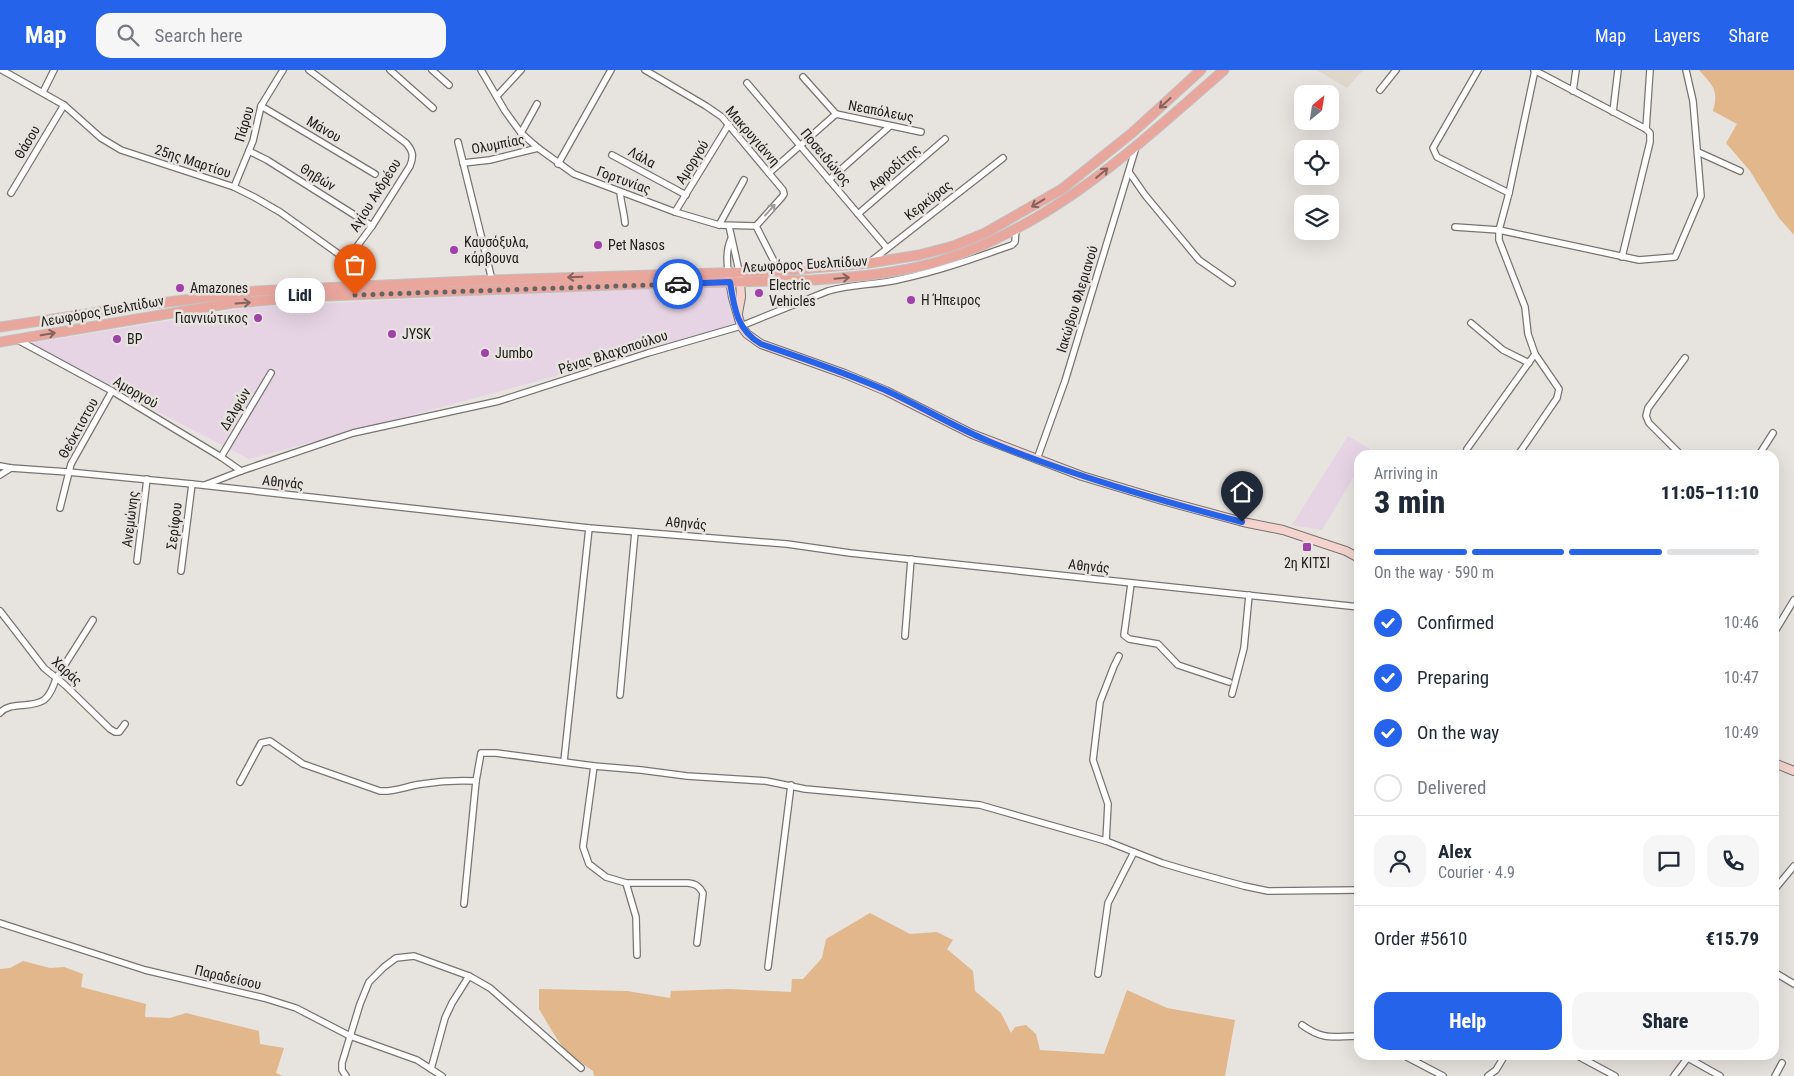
<!DOCTYPE html>
<html lang="en">
<head>
<meta charset="utf-8">
<style>
  :root { --surface:#fff; --page:#f6f6f7; --text:#1f2937; --muted:#747a83; --line:#e0e1e3; --accent:#2563eb }
  body { margin:0; font-family:"Roboto Condensed",sans-serif; background:var(--page); color:var(--text); height:100vh; display:flex; flex-direction:column; font-size:19px; white-space:nowrap }
  * { box-sizing:border-box; margin:0 }
  p { font-size:16px; color:var(--muted) }
  .icon { flex:none; width:28px; height:28px; fill:none; stroke:currentColor; stroke-width:2; stroke-linecap:round; stroke-linejoin:round }
  .map { position:relative; flex:1; overflow:hidden }
  .details { position:absolute; left:1354px; top:380px; width:425px; height:610px; display:flex; flex-direction:column; background:var(--surface); border-radius:15px; box-shadow:0 5px 20px #0002 }
  .details>* { flex:none }
  .needle { width:32px; rotate:30deg }
  .tools { position:absolute; left:1294px; top:15px; display:grid; gap:10px }
  .tools a { display:grid; place-items:center; width:45px; height:45px; border-radius:10px; background:var(--surface); box-shadow:0 5px 20px #0002; font-size:25px }
  .pin { position:absolute; display:grid; place-items:center; width:42px; height:42px; color:#fff; margin:-51px -21px; border-radius:50% 50% 50% 0; rotate:-45deg; box-shadow:0 0 5px #0007 }
  .pin .icon { rotate:45deg }
  .courier { position:absolute; display:grid; place-items:center; width:50px; height:50px; margin:-25px; border:4px solid #2563eb; border-radius:50%; background:#fff; color:#222; box-shadow:0 1px 6px #0007 }
  .bubble { position:absolute; height:35px; border-radius:15px; background:var(--surface); box-shadow:0 5px 20px #0002; font-size:16px; font-weight:800; line-height:35px; text-align:center }
  .headline em { font-style:normal; font-weight:800 }
  .headline div { display:flex; flex-direction:column-reverse }
  .headline { display:flex; align-items:center; justify-content:space-between; height:85px; padding:0 20px }
  h1 { font-size:32px; font-weight:800; line-height:38px }
  .bar { display:grid; grid-template-columns:repeat(4,1fr); gap:8px 5px; align-content:center; height:60px; padding:0 20px }
  .bar i { height:6px; border-radius:4px; background:var(--line) }
  .bar .selected { background:var(--accent) }
  .bar p { grid-column:span 4 }
  .line { display:flex; align-items:center; gap:12px; padding:0 20px; border-top:1px solid var(--line) }
  .line div { flex:1 }
  .round { display:grid; place-items:center; flex:none; width:52px; height:52px; border-radius:15px; background:var(--page) }
  ol { padding:0 20px; list-style:none }
  li { display:flex; align-items:center; gap:15px; height:55px }
  li p { margin-inline-start:auto }
  li .icon { padding:5px; border-radius:50%; background:var(--accent); color:#fff; stroke-width:4 }
  li:last-child { color:var(--muted) }
  li i { width:28px; height:28px; border:2px solid var(--line); border-radius:50% }
  .cta { display:flex; gap:10px; margin-top:auto; padding:10px 20px }
  .cta a { flex:1; height:58px; border-radius:15px; background:var(--accent); color:#fff; font-size:20px; font-weight:800; line-height:58px; text-align:center }
  .cta a+a { background:var(--page); color:var(--text) }
  header { display:flex; align-items:center; gap:30px; box-sizing:border-box; height:70px; padding:0 25px; background:var(--accent); color:#fff }
  header strong { font-size:24px }
  nav { display:flex; gap:28px; margin-inline-start:auto; font-size:18px }
  .search { width:350px; height:45px; background:var(--page); display:flex; align-items:center; gap:12px; box-sizing:border-box; padding:0 18px; border-radius:15px; color:var(--muted); font-size:19px }
  .map>svg:first-child { display:block }
</style>
</head>
<body>
<header>
<strong>Map</strong>
<div class="search"><svg class="icon" aria-label="search" viewBox="0 0 24 24"><circle cx="10" cy="10" r="6"/><path d="M15 15l6 6"/></svg>Search here</div>
<nav><a>Map</a><a>Layers</a><a>Share</a></nav>
</header>
<div class="map">
<svg width="1794" height="1006" viewBox="0 0 1794 1006">
  <rect width="100%" height="100%" fill="#e7e3df"/>
  <g fill="#e6d4e4">
    <path d="M728,213L741,256L249,389L26,274L252,237Z"/>
    <path d="M1348,366L1370,379L1367,385H1359V398L1322,460L1292,455Z"/>
  </g>
  <path fill="#dfd6cc" d="M1317,0H1363L1347,18Z"/>
  <g fill="#e2b78b">
    <path d="M1699,0H1794V165L1779,148L1750,101L1726,73L1737,54L1713,41C1719,20 1713,16 1699,0Z"/>
    <path d="M870,843L910,864L937,862L953,870L947,879L973,901L975,921L1001,943L1011,963L1015,957L1026,955L1036,964L1040,980L1104,984L1127,920L1167,938L1235,950L1225,1006H594L593,1001L566,982L552,961L539,939V919L627,921L670,928L671,921L730,919L791,922L792,909H803L822,888L826,869Z"/>
    <path d="M23,891L50,898L64,897L83,904L81,917L146,934L145,947L170,948L186,943L259,961L260,974L284,978L276,1003L283,1006H0V899L10,898Z"/>
  </g>
  <g fill="none" stroke-linecap="round" stroke-linejoin="round">
    <g stroke="#787470" stroke-width="8">
      <g id="street">
        <path d="M2,0L64,35L101,68L121,80L234,117L254,127L280,142L347,190L364,206L368,216"/>
        <path d="M309,0L406,73C413,81 414,86 410,96L372,156L347,190"/>
        <path d="M390,0L433,38"/>
        <path d="M432,0L449,15"/>
        <path d="M481,0L505,41L521,63L538,78L574,104L675,142L719,155L756,156L779,201"/>
        <path d="M645,0L706,36L722,47L783,120L784,124L782,127L756,156"/>
        <path d="M1478,0L1433,78L1437,87L1509,123"/>
        <path d="M1534,0L1646,59L1650,63V72L1622,187"/>
        <path d="M803,7L836,44"/>
        <path d="M747,13L887,178"/>
        <path d="M1380,20L1396,0"/>
        <path d="M1573,21L1576,0"/>
        <path d="M43,22L54,0"/>
        <path d="M497,26L521,0"/>
        <path d="M261,36L375,104"/>
        <path d="M1613,42L1618,0"/>
        <path d="M1646,59L1650,0"/>
        <path d="M521,63L537,34"/>
        <path d="M458,72L492,210"/>
        <path d="M249,81L267,90L372,156"/>
        <path d="M1698,82L1740,101"/>
        <path d="M612,85L686,125"/>
        <path d="M463,93L490,90L538,78"/>
        <path d="M558,94L611,0"/>
        <path d="M1129,102L1145,125L1199,190L1232,213"/>
        <path d="M769,103L836,44L921,62"/>
        <path d="M829,110L890,56"/>
        <path d="M234,117L253,71L261,36L283,0"/>
        <path d="M620,122C621,133 624,142 625,153"/>
        <path d="M11,123L64,35"/>
        <path d="M675,142L729,54"/>
        <path d="M858,144L945,69"/>
        <path d="M719,155L744,110"/>
        <path d="M729,156L739,201"/>
        <path d="M1455,157L1499,160L1639,190L1675,187L1701,126L1693,31L1686,0"/>
        <path d="M870,192L1003,88"/>
        <path d="M728,202C727,191 726,180 731,169"/>
        <path d="M1471,253L1503,280L1529,293"/>
        <path d="M16,269L112,321L221,387L241,401"/>
        <path d="M1467,379L1535,284"/>
        <path d="M1518,385L1557,328L1559,319L1535,284L1528,264L1525,237L1499,170V160L1509,123L1535,0"/>
        <path d="M1681,385L1649,353L1646,346L1648,338L1685,288"/>
        <path d="M1759,385L1773,363"/>
        <path d="M221,387L271,303"/>
        <path d="M1037,389L1065,311L1136,77"/>
        <path d="M0,396L11,398L68,402L192,414L589,458L787,474L850,483L1359,537"/>
        <path d="M0,405L11,398"/>
        <path d="M205,415L241,401L353,363L499,331L648,283L741,256L828,221C852,214 877,215 901,209C939,201 975,188 1012,175L1015,172L1016,159"/>
        <path d="M60,438L71,394L112,321"/>
        <path d="M137,491L147,409"/>
        <path d="M181,501L192,414"/>
        <path d="M1131,514L1124,565L1129,569L1158,574L1178,595L1229,612"/>
        <path d="M0,541L44,598L65,615L110,659L115,662H119L125,654"/>
        <path d="M1774,563L1794,530"/>
        <path d="M905,566L911,489"/>
        <path d="M1232,624L1244,578L1249,525"/>
        <path d="M620,625L635,462"/>
        <path d="M0,643C10,631 31,639 44,630C52,624 53,615 57,607C69,588 81,569 93,550"/>
        <path d="M564,691L589,458"/>
        <path d="M594,696L583,777L589,794L606,807L626,813H688C696,814 699,816 703,823L697,873"/>
        <path d="M240,712L261,673L270,671L303,694L380,721C396,722 406,716 422,714C440,711 457,710 476,711L481,683H496L594,696L641,700L687,706L766,711L805,719L980,735L1106,771L1162,793L1189,801L1244,816L1268,821L1359,820"/>
        <path d="M1106,771L1108,734L1093,690L1100,632L1114,596L1119,586"/>
        <path d="M626,813L636,847L637,885"/>
        <path d="M1774,820L1794,796"/>
        <path d="M464,834L476,711"/>
        <path d="M0,853L145,900L264,928L296,938L350,966L417,990L442,1006"/>
        <path d="M768,897L791,715"/>
        <path d="M1774,902L1794,914"/>
        <path d="M1098,904L1108,833L1134,782"/>
        <path d="M1302,955C1324,971 1333,966 1359,966"/>
        <path d="M1403,985L1443,1006"/>
        <path d="M1576,985L1615,1006"/>
        <path d="M1688,988L1720,1006"/>
        <path d="M431,999L445,948L452,933L469,906"/>
        <path d="M346,1006L342,1000V993L360,934L369,912L384,897L396,888L414,886L469,906L490,918L581,998"/>
        <path d="M1488,1006L1496,1000L1505,985"/>
        <path d="M1674,1006L1689,986"/>
        <path d="M1775,1006L1782,993"/>
      </g>
    </g>
    <g stroke="#787470" stroke-width="10">
      <g id="secondary">
        <path d="M729,206L733,228L741,256L747,264L761,274L845,304L886,321L972,364L1082,406L1162,430L1243,452L1283,460L1346,481L1359,488"/>
        <path d="M738,243L741,227L740,208"/>
        <path d="M1774,693L1794,701"/>
      </g>
    </g>
    <g stroke="#c1c1c0" stroke-width="11">
      <g id="primary">
        <path d="M0,257L152,234L256,221L492,210L779,201L869,193L919,185L953,176L985,163L1062,119L1132,63L1201,0"/>
        <path d="M0,272L232,233L325,226L641,214L813,210C853,207 894,204 933,193C1048,160 1136,77 1224,0"/>
      </g>
    </g>
    <use href="#street" stroke="#fff" stroke-width="5.5"/>
    <use href="#secondary" stroke="#f4d3ce" stroke-width="8"/>
    <use href="#primary" stroke="#e9a69d" stroke-width="9"/>
  </g>
  <defs><path id="oneway-shaft" d="M-6 0H5M1.5-3L5.5 0L1.5 3" fill="none" stroke-width="1.6" stroke-linecap="round" stroke-linejoin="round" transform="scale(1.25)"/></defs>
  <g stroke="#85635e">
    <use href="#oneway-shaft" transform="translate(1165 33) rotate(138)"/>
    <use href="#oneway-shaft" transform="translate(1102 103) rotate(-40)"/>
    <use href="#oneway-shaft" transform="translate(1038 133) rotate(149)"/>
    <use href="#oneway-shaft" transform="translate(575 207) rotate(178)"/>
    <use href="#oneway-shaft" transform="translate(842 208) rotate(-5)"/>
    <use href="#oneway-shaft" transform="translate(243 233) rotate(-4)"/>
    <use href="#oneway-shaft" transform="translate(48 264) rotate(-10)"/>
  </g>
  <use stroke="#9b9b9a" href="#oneway-shaft" transform="translate(770 140) rotate(-48)"/>
  <g fill="none" stroke-linecap="round" stroke-linejoin="round">
    <path stroke="#666462" stroke-width="5" stroke-dasharray="0 9" d="M355,225L678,214"/>
    <path stroke="#2563eb" stroke-width="6" d="M678,214L730,212C734,238 737,260 761,274C802,288 844,302 885,320C922,337 956,358 993,373C1074,406 1158,430 1242,452"/>
  </g>
  <g fill="#a041a9" stroke="#e7e3df" stroke-width="2">
    <circle cx="598" cy="175" r="5"/>
    <circle cx="454" cy="180" r="5"/>
    <circle cx="180" cy="218" r="5"/>
    <circle cx="759" cy="223" r="5"/>
    <circle cx="911" cy="230" r="5"/>
    <circle cx="258" cy="248" r="5"/>
    <circle cx="392" cy="264" r="5"/>
    <circle cx="117" cy="269" r="5"/>
    <circle cx="485" cy="283" r="5"/>
    <rect x="1302" y="472" width="10" height="10" rx="2.5"/>
  </g>
  <g text-anchor="middle" dominant-baseline="central" stroke-width="5" stroke-linejoin="round" paint-order="stroke">
    <g font-size="14" fill="#21201e" stroke="#e7e3df">
      <text transform="translate(881 41) rotate(11)">Νεαπόλεως</text>
      <text transform="translate(244 54) rotate(-74)">Πάρου</text>
      <text transform="translate(324 59) rotate(30)">Μάνου</text>
      <text transform="translate(753 66) rotate(49)">Μακρυγιάννη</text>
      <text transform="translate(27 72) rotate(-59)">Θάσου</text>
      <text transform="translate(498 74) rotate(-11)">Ολυμπίας</text>
      <text transform="translate(642 87) rotate(29)">Λάλα</text>
      <text transform="translate(826 87) rotate(50)">Ποσειδώνος</text>
      <text transform="translate(193 91) rotate(18)">25ης Μαρτίου</text>
      <text transform="translate(692 92) rotate(-58)">Αμοργού</text>
      <text transform="translate(894 97) rotate(-41)">Αφροδίτης</text>
      <text transform="translate(318 107) rotate(32)">Θηβών</text>
      <text transform="translate(624 110) rotate(20)">Γορτυνίας</text>
      <text transform="translate(375 125) rotate(-58)">Αγίου Ανδρέου</text>
      <text transform="translate(928 130) rotate(-38)">Κερκύρας</text>
      <text transform="translate(805 194) rotate(-3)">Λεωφόρος Ευελπίδων</text>
      <text transform="translate(1077 229) rotate(-73)">Ιακώβου Φλεριανού</text>
      <text transform="translate(102 241) rotate(-10)">Λεωφόρος Ευελπίδων</text>
      <text transform="translate(613 282) rotate(-18)">Ρένας Βλαχοπούλου</text>
      <text transform="translate(136 322) rotate(30)">Αμοργού</text>
      <text transform="translate(235 339) rotate(-59)">Δελφών</text>
      <text transform="translate(78 358) rotate(-61)">Θεόκτιστου</text>
      <text transform="translate(283 412) rotate(6)">Αθηνάς</text>
      <text transform="translate(130 449) rotate(-83)">Ανεμώνης</text>
      <text transform="translate(686 453) rotate(5)">Αθηνάς</text>
      <text transform="translate(174 456) rotate(-83)">Σερίφου</text>
      <text transform="translate(1089 496) rotate(6)">Αθηνάς</text>
      <text transform="translate(67 601) rotate(42)">Χαράς</text>
      <text transform="translate(228 907) rotate(13)">Παραδείσου</text>
    </g>
    <g font-size="14" fill="#21201e" stroke="#e7e3df" text-anchor="start">
      <text x="464" y="172">Καυσόξυλα,<tspan x="464" dy="16">κάρβουνα</tspan></text>
      <text x="608" y="175">Pet Nasos</text>
      <text x="769" y="215">Electric<tspan x="769" dy="16">Vehicles</tspan></text>
      <text x="190" y="218">Amazones</text>
      <text x="921" y="230">Η Ήπειρος</text>
      <text x="248" y="248" text-anchor="end">Γιαννιώτικος</text>
      <text x="402" y="264">JYSK</text>
      <text x="127" y="269">BP</text>
      <text x="495" y="283">Jumbo</text>
      <text x="1307" y="493" text-anchor="middle">2η ΚΙΤΣΙ</text>
    </g>
  </g>
</svg>
<div class="tools">
<a><svg class="needle" viewBox="-14 -14 28 28"><path d="M0-13l5 13h-10z" fill="#e53935"/><path d="M0 13l5-13h-10z" fill="#747a83"/></svg></a>
<a><svg class="icon" aria-label="locate" viewBox="0 0 24 24"><circle cx="12" cy="12" r="6"/><path d="M12 2v4M12 18v4M2 12h4M18 12h4"/></svg></a>
<a><svg class="icon" aria-label="layers" viewBox="0 0 24 24"><path d="M12 4l9 5-9 5-9-5zM3 14l9 5 9-5"/></svg></a>
</div>
<div class="pin" style="left:355px;top:225px;background:#ea580c"><svg class="icon" aria-label="bag" viewBox="0 0 24 24"><path d="M5 8h14l-1 12H6zM9 8a3 3 0 0 1 6 0"/></svg></div>
<div class="pin" style="left:1242px;top:452px;background:#1f2937"><svg class="icon" aria-label="home" viewBox="0 0 24 24"><path d="M3 11l9-7 9 7M6 9v11h12V9"/></svg></div>
<div class="courier" style="left:678px;top:214px"><svg class="icon" aria-label="car" viewBox="0 0 24 24"><path d="M5 17H2v-5l4-1 3-4h7l3 4 3 1v5h-3M9 17h6M6 11h13"/><circle cx="7" cy="17" r="2"/><circle cx="17" cy="17" r="2"/></svg></div>
<div class="bubble" style="left:275px;top:208px;width:50px">Lidl</div>
<section class="details">
<div class="headline"><div><h1>3 min</h1><p>Arriving in</p></div><em>11:05–11:10</em></div>
<div class="bar"><i class="selected"></i><i class="selected"></i><i class="selected"></i><i></i><p>On the way · 590 m</p></div>
<ol>
<li><svg class="icon" aria-label="check" viewBox="0 0 24 24"><path d="M5 12l5 5 9-10"/></svg>Confirmed<p>10:46</p></li>
<li><svg class="icon" aria-label="check" viewBox="0 0 24 24"><path d="M5 12l5 5 9-10"/></svg>Preparing<p>10:47</p></li>
<li><svg class="icon" aria-label="check" viewBox="0 0 24 24"><path d="M5 12l5 5 9-10"/></svg>On the way<p>10:49</p></li>
<li><i></i>Delivered</li>
</ol>
<div class="line" style="height:90px"><a class="round"><svg class="icon" aria-label="person" viewBox="0 0 24 24"><circle cx="12" cy="8" r="4"/><path d="M4 21q1-7 8-7t8 7"/></svg></a><div><b>Alex</b><p>Courier · 4.9</p></div><a class="round"><svg class="icon" aria-label="chat" viewBox="0 0 24 24"><path d="M4 5h16v11H9l-5 4z"/></svg></a><a class="round"><svg class="icon" aria-label="phone" viewBox="0 0 24 24"><path d="M5 4h4l2 5-3 2q2 4 5 5l2-3 5 2v4C11 20 4 13 5 4z"/></svg></a></div>
<div class="line" style="height:65px"><div>Order #5610</div><b>€15.79</b></div>
<div class="cta"><a>Help</a><a>Share</a></div>
</section>
</div>
</body>
</html>
